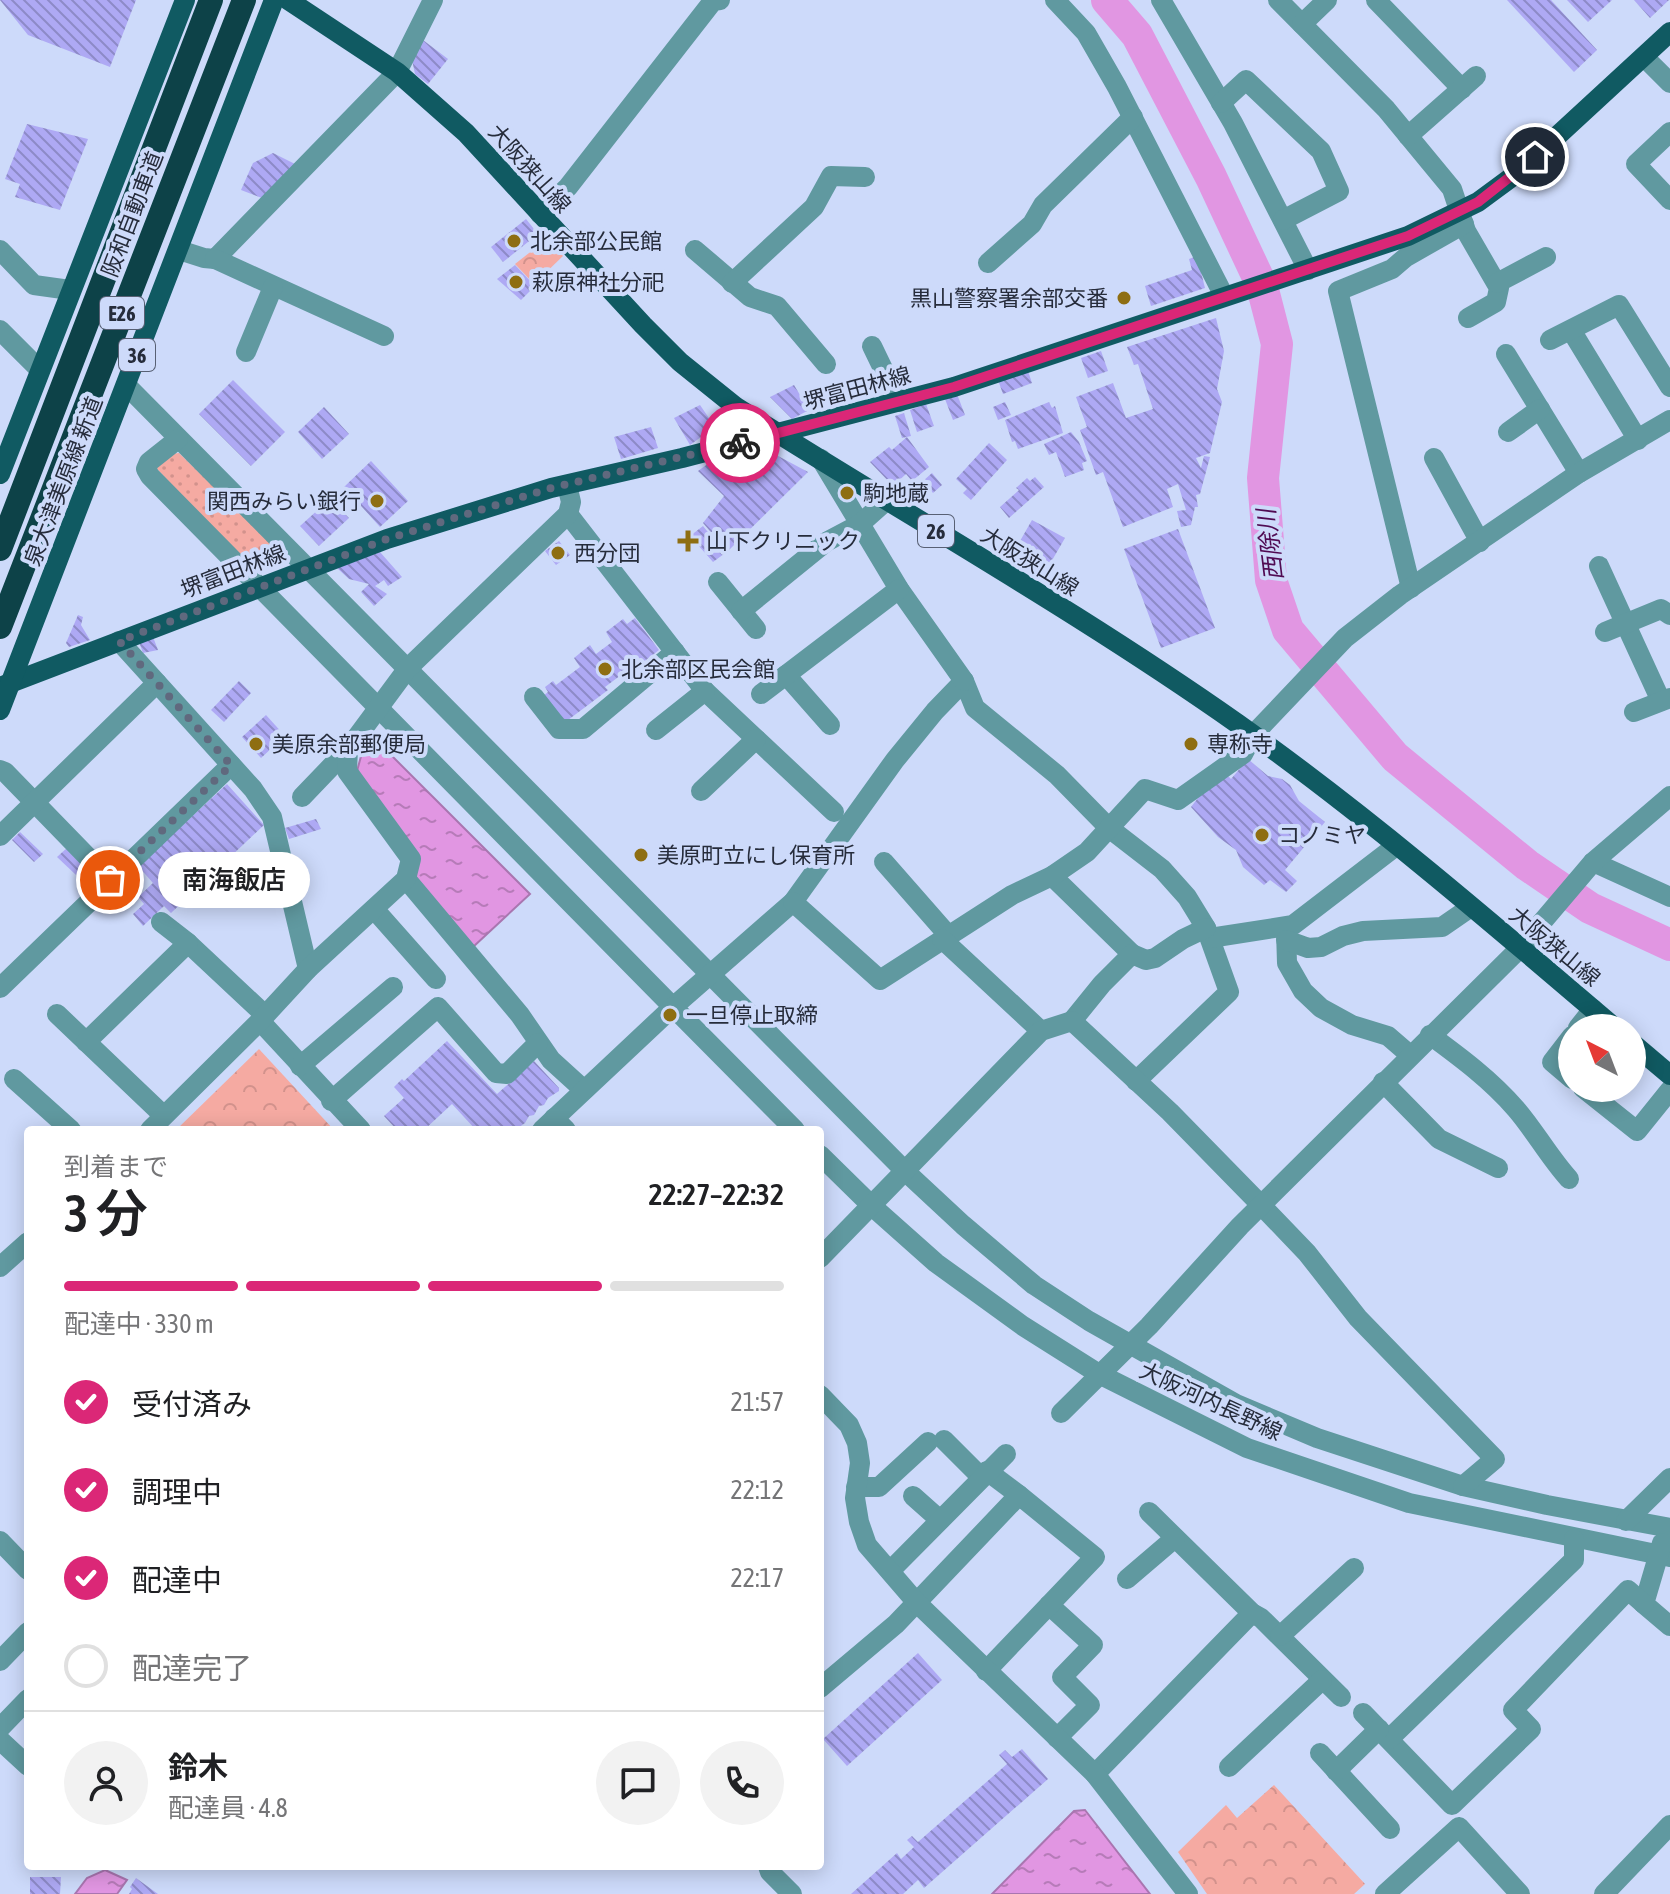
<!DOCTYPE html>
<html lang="ja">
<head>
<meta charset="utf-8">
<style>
  :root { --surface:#fff; --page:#f2f2f2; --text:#202124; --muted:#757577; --line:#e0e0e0; --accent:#db2777 }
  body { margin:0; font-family:"Asap Condensed","Noto Sans JP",sans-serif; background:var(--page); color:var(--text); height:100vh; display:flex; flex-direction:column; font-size:30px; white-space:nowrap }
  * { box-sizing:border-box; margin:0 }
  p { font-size:26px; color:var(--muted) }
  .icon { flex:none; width:44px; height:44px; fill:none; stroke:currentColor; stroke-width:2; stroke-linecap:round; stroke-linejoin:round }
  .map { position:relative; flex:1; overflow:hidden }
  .side { position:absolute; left:24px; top:1126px; width:800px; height:744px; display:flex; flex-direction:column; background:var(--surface); border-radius:8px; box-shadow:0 4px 20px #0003 }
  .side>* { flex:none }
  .needle { width:52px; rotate:318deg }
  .tools { position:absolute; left:1558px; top:1014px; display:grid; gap:16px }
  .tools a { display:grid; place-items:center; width:88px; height:88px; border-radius:50%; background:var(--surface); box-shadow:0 4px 20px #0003; font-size:40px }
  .pin { position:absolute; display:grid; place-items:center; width:68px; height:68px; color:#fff; margin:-34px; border:4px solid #fff; border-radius:50%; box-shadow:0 2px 8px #0007 }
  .courier { position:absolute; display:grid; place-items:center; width:80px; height:80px; margin:-40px; border:6px solid #db2777; border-radius:50%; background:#fff; color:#222; box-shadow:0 2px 10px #0007 }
  .bubble { position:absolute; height:56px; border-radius:28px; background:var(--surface); box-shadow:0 4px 20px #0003; font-size:26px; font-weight:600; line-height:56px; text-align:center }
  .summary em { font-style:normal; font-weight:600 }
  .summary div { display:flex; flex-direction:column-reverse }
  .summary { display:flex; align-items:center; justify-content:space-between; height:136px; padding:0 40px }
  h1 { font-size:52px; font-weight:600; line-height:60px }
  .bar { display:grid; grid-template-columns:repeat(4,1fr); gap:12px 8px; align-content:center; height:96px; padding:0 40px }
  .bar i { height:10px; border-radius:6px; background:var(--line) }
  .bar .selected { background:var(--accent) }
  .bar p { grid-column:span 4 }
  .line { display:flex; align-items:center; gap:20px; padding:0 40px; border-top:2px solid var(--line) }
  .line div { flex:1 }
  .round { display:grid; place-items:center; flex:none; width:84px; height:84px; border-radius:42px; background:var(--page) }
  ol { padding:0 40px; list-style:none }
  li { display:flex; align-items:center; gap:24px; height:88px }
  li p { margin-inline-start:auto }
  li .icon { padding:8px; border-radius:50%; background:var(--accent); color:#fff; stroke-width:4 }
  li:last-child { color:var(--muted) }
  li i { width:44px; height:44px; border:4px solid var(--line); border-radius:50% }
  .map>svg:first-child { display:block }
</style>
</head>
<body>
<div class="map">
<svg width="1670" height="1894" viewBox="0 0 1670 1894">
  <defs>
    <pattern id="grass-dots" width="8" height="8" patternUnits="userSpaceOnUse" patternTransform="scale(2)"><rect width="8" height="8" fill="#f5aaa2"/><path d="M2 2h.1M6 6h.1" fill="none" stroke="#d2928c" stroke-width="1.8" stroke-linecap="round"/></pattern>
    <pattern id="park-crowns" width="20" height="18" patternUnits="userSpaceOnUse" patternTransform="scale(2)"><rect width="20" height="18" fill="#f5aaa2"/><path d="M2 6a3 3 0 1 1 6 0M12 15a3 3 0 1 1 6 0" fill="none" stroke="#d2928c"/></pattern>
    <pattern id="water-ripples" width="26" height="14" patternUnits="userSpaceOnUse" patternTransform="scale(2)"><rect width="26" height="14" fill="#e196e2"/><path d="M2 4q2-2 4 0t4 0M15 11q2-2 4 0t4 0" fill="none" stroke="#b67bb8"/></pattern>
    <pattern id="building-back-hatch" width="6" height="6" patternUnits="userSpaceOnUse" patternTransform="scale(2)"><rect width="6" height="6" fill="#aea9f4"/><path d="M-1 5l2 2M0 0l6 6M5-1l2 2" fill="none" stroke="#8d8ac7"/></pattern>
  </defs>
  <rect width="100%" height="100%" fill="#cddafa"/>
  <path fill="url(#grass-dots)" d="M179,453L276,547L275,553L251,561L241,559L157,469L158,463L171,454Z"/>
  <g fill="url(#park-crowns)">
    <path d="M543,242H550L563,256L534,284L515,264Z"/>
    <path d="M259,1049L334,1130H176Z"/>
    <path d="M1274,1785L1365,1884L1354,1894H1207L1178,1852L1226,1805L1237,1818Z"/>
  </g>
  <g fill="url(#water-ripples)" stroke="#a976b0" stroke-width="2">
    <path d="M374,738L530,894L473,947L413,875L357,771L363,749Z"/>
    <path d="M1085,1810L1150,1894H992L1074,1811Z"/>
    <path d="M105,1870L127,1880L117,1894H75L87,1878Z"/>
  </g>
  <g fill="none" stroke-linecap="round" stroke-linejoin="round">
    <path stroke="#e196e2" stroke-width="32" d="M1107,0L1137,35L1211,177L1262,286L1277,344L1263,478L1271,580L1288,630L1395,757L1527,865L1590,908L1670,945"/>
  </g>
  <g fill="url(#building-back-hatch)">
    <path d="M0,0H136L110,67L28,35Z"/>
    <path d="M1507,0H1551L1597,50L1574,72Z"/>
    <path d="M1567,0H1612L1588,22Z"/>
    <path d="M1634,0H1669L1650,18Z"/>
    <path d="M423,40L448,59L428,84L415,74L412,60Z"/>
    <path d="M27,124L88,139L60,210L15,197L20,184L5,179Z"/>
    <path d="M273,153L297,165L262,198L241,190L253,163Z"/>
    <path d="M526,219L538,234L503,262L491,247Z"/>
    <path d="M1197,256L1205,288L1151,306L1145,286L1192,270L1189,259Z"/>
    <path d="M515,265L535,286L521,300L497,279Z"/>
    <path d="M1216,318L1224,351L1217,389L1222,402L1210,453L1196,458L1201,468L1204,456L1210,457L1200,494L1196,495L1198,507H1195L1191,525L1181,527L1177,511L1186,510L1178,484L1167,489L1173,507L1123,527L1103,472L1096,475L1080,430L1087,427L1076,397L1113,383L1126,418L1153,409L1138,364L1134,365L1127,347Z"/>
    <path d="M1101,351L1108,371L1088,378L1081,358Z"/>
    <path d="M1028,371L1032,383L1003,394L998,380Z"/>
    <path d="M233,380L285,432L251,466L199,414Z"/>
    <path d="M794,385L809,410L792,419L770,397Z"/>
    <path d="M957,394L965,415L953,420L945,399Z"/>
    <path d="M1005,402L1011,415L998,420L993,407Z"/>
    <path d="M1049,402L1052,408L1055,406L1063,433L1018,449L1015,441L1012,442L1005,420Z"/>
    <path d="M926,404L934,426L917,432L910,410Z"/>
    <path d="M700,405L715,427L690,445L674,418Z"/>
    <path d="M324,407L349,434L322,459L298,432Z"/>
    <path d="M904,413L911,436L902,438L895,416Z"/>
    <path d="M651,427L658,448L621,459L614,437Z"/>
    <path d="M1071,432L1079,442L1087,461L1082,463L1084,470L1065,477L1056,452L1049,455L1044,444Z"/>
    <path d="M907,437L929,467L912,481L906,474L893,486L870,462L889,447L892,450Z"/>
    <path d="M989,443L1007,460L971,500L963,493L967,489L956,479Z"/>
    <path d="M765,449L808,472L728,551L713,562L690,536L703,526L720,547L722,545L703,523L724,496L698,471L709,463Z"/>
    <path d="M371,461L408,501L380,527L344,487Z"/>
    <path d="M932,473L942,485L933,493L923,481Z"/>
    <path d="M1035,477L1044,487L1009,518L1000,507L1019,490L1016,488L1027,478L1030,481Z"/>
    <path d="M330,499L349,518L319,546L300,526Z"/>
    <path d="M1032,520L1065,538L1047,569L1027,560L1029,555L1016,548Z"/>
    <path d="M1178,529L1215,628L1161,648L1124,549Z"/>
    <path d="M559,541L570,555L556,565L545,551Z"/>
    <path d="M380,552L402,577L388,586L384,580L375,586L387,594L374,606L361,592L369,584L349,579L337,568Z"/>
    <path d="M78,615L83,617L81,625L90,640L69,647L66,643Z"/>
    <path d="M635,618L659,650L627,675L625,672L605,687L608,690L564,723L543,696L548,692L545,687L553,681L556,685L580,667L574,658L590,645L596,654L612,642L606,632L623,619L627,624Z"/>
    <path d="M153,637L158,650L143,653L139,642Z"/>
    <path d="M239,681L251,693L224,722L211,710Z"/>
    <path d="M266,715L285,736L261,758L242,737Z"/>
    <path d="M1248,759L1268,776L1282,779L1290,785L1299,801L1325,822L1285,870L1297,881L1286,892L1270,880L1264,885L1243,867L1236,850L1218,837L1191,807L1204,790L1227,775L1231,779Z"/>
    <path d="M227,784L264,825L171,913L164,906L143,926L133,914L144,904L138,897L153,883L138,866Z"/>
    <path d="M316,819L321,829L289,839L285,828Z"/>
    <path d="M20,832L43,854L34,862L12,840Z"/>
    <path d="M68,847L86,865L76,875L57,857Z"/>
    <path d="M447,1041L497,1094L534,1061L559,1088V1091L548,1098L544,1105L539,1106L534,1115L529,1116L525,1123L515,1130H476L452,1104L424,1130H397L384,1116L404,1098L394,1087L402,1079L404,1081Z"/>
    <path d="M918,1653L942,1680L847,1766L823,1739Z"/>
    <path d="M1022,1749L1048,1779L924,1888L918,1880L903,1894H851L897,1853L901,1859L914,1847L907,1840L912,1836L918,1842L1007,1764L999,1755L1005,1750L1012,1757Z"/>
    <path d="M30,1877H61L60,1894H30Z"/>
    <path d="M136,1878L158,1894H129L132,1889L130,1887Z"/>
  </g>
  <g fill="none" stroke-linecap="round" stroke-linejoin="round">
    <g stroke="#6099a0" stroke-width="20">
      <path d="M1055,0L1086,33L1117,87L1224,296"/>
      <path d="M1161,0L1233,123L1308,270"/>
      <path d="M1278,0L1386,109L1452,189L1466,231L1499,288L1496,302L1468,318"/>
      <path d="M1376,0L1462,89"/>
      <path d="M1302,24L1327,0"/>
      <path d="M1644,57L1670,83"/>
      <path d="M1221,103L1246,80L1321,151L1339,191L1283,220"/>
      <path d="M1670,132L1636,164L1670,200"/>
      <path d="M1408,136L1476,76"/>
      <path d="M540,214L568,187L713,1L720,0"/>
      <path d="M0,250L34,285L70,290"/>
      <path d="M179,250L204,258L215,259L397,72L433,0"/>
      <path d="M695,250L750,297L777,306L826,364"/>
      <path d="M215,259L384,336"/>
      <path d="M988,263L1032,224L1043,205L1133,117"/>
      <path d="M732,283L814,207L831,176L865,177"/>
      <path d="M1497,283L1546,257"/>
      <path d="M0,330L40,370"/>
      <path d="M1571,330L1638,440"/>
      <path d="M1550,340L1619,305L1670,387"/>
      <path d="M872,346L899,402"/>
      <path d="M246,352L273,287"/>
      <path d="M1506,354L1579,473"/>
      <path d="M126,385L906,1172L963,1225L1034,1285L1089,1321L1236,1404L1317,1438L1463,1486L1547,1505L1670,1528"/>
      <path d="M1508,432L1540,409"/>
      <path d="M178,439L149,462L146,469L150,476L673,1007L793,902L895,760L935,711L964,681L975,708L1057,775L1109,828L1162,869L1187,897L1206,928L1229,992L1136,1081"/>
      <path d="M1434,458L1480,542"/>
      <path d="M821,459L899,589L964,681"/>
      <path d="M568,514L705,691L834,812"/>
      <path d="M1599,566L1661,701"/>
      <path d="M718,582L756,629"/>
      <path d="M1411,588L1338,291L1392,269L1406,257L1464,224"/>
      <path d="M741,611L826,542L860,524L887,500"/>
      <path d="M1605,632L1661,609L1670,615"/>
      <path d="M119,641L253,789L272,817L308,969"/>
      <path d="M786,675L830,725"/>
      <path d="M761,694L899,589"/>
      <path d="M534,697L559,729H583L675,652"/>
      <path d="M1634,712L1670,698"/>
      <path d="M656,730L705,691"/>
      <path d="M0,770L5,772L110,880"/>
      <path d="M701,791L756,739"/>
      <path d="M302,797L348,749"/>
      <path d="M0,836L157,683"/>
      <path d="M884,862L948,935"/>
      <path d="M1593,862L1670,897"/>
      <path d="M1052,876L1132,954"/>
      <path d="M406,879L520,1015L551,1060L584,1090"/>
      <path d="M793,902L880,980L1012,895L1052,876L1087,852L1145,789L1178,800L1243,754L1253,735L1345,638L1400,595L1579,473L1670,420"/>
      <path d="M374,909L436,979"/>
      <path d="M161,922L188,943L265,1015"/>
      <path d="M1286,931L1287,963L1303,991L1321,1008L1352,1025L1388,1036L1410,1055"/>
      <path d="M1210,938L1293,925L1396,846"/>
      <path d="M942,939L1041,1031"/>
      <path d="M1286,940L1308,948L1321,947L1343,936L1363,931L1442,927L1471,907"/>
      <path d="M0,988L231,765"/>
      <path d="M57,1014L163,1115"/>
      <path d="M260,1021L361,1130"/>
      <path d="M1072,1021L1102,984L1132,954L1146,960L1155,958L1183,939L1206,928"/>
      <path d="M1578,1028L1593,1009"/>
      <path d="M1430,1035C1460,1057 1491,1080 1516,1109C1535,1131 1549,1157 1569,1179"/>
      <path d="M1572,1036L1552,1062L1572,1079"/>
      <path d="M86,1042L188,943"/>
      <path d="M300,1066L393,987"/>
      <path d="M14,1079L71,1130"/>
      <path d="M1383,1082L1439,1139L1498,1168"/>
      <path d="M1583,1088L1637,1131L1670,1090"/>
      <path d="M331,1101L438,1007L496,1073L507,1074L538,1043"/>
      <path d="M150,1130L260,1021L308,969L406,879L411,859L347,771L348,749L408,668L568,514L571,502L567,485"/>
      <path d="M542,1130L673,1007L795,1130"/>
      <path d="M820,1155L873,1207L936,1263L1023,1326L1099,1374L1247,1448L1409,1503L1670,1557"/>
      <path d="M820,1258L1041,1031L1072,1021L1170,1112L1261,1205L1307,1253L1358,1318L1495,1459L1463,1486"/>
      <path d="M0,1267L28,1242"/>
      <path d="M1061,1413L1149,1326L1240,1226L1520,948L1593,862L1670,796"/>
      <path d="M944,1440L981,1477"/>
      <path d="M987,1471L1019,1495"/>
      <path d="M856,1487H879L928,1442"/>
      <path d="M913,1496L940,1520"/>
      <path d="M1149,1512L1252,1613L1261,1618L1341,1697"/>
      <path d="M1626,1521L1670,1478"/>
      <path d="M0,1541L28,1570"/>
      <path d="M1662,1543L1644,1604L1670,1626"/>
      <path d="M890,1571L1006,1454"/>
      <path d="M1127,1579L1175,1538"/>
      <path d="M1049,1605L1093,1645L1062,1677L1090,1705L1057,1738"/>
      <path d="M1280,1636L1354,1568"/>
      <path d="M0,1661L28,1632"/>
      <path d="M820,1688L896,1624L1019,1495L1095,1557L986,1671"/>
      <path d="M1363,1713L1452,1805L1531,1729L1513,1710L1628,1590L1644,1604"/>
      <path d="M0,1728L28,1699"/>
      <path d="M1389,1739L1574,1560V1539"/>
      <path d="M0,1740L28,1766"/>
      <path d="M1320,1753L1390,1829"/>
      <path d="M1229,1767L1322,1680"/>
      <path d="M1336,1771L1379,1729"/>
      <path d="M1095,1774L1252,1613"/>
      <path d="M768,1866L770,1872L792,1894"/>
      <path d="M1385,1894L1459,1827L1520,1894"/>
      <path d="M1604,1894L1670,1825"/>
    </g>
    <g stroke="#6099a0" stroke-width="20">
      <path d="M554,1118L566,1130"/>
      <path d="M820,1395L849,1425L857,1443L860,1463L855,1498L859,1522L867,1545L917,1603L1095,1774L1188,1894"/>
    </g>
    <g stroke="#105a62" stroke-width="20">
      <path d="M288,0L397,72L466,133L643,325L680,362L736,407C903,513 1076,610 1238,724C1369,817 1492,923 1615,1028"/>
      <path d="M0,474L185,0"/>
      <path d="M0,687L387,539L551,488L682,458L954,387L1408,236L1478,202L1516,174L1670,32"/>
      <path d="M0,710L274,0"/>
      <path d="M1632,1043L1670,1075"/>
    </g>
    <g stroke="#0d4248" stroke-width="24">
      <path d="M0,549L211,0"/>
      <path d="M0,627L244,0"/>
    </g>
  </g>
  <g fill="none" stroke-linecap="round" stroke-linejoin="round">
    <path stroke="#60697e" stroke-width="8" stroke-dasharray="0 14.4" d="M110,880L231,765L119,641L387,539L551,488L740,443"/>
    <path stroke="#db2777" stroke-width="10" d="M740,443L954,387L1408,236L1478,202L1535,157"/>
  </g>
  <g fill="#8e6e12" stroke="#cddafa" stroke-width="3">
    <circle cx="514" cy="241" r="8"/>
    <circle cx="516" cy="282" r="8"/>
    <circle cx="1124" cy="298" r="8"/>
    <circle cx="847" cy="493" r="8"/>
    <circle cx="377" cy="501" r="8"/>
    <path d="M684 529h8v8h8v8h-8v8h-8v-8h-8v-8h8z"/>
    <circle cx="558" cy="553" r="8"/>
    <circle cx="605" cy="669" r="8"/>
    <circle cx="256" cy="744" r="8"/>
    <circle cx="1191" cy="744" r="8"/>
    <circle cx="1262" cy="835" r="8"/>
    <circle cx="641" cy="855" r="8"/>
    <circle cx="670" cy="1015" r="8"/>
  </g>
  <g text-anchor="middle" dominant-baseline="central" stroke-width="8" stroke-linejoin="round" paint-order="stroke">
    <g fill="#cddafa" stroke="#586074" stroke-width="2">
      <rect x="100" y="297" width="44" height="32" rx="6"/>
      <rect x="119" y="339" width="36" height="32" rx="6"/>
      <rect x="918" y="515" width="36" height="32" rx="6"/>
    </g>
    <g font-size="20" font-weight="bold" fill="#262c3b">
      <text x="122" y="313">E26</text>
      <text x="137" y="355">36</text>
      <text x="936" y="531">26</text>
    </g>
    <g font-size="22" fill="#262c3b" stroke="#cddafa">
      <text transform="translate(530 168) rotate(48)">大阪狭山線</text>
      <text transform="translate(132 214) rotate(-69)">阪和自動車道</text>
      <text transform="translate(857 388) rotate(-15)">堺富田林線</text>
      <text transform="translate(63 481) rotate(-69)">泉大津美原線 新道</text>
      <text transform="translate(1030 561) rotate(32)">大阪狭山線</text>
      <text transform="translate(233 571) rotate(-21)">堺富田林線</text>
      <text transform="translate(1555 946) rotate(40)">大阪狭山線</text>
      <text transform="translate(1211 1401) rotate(25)">大阪河内長野線</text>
    </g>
    <g font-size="22" fill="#262c3b" stroke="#cddafa" text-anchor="start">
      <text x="530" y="241">北余部公民館</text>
      <text x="532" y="282">萩原神社分祀</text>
      <text x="1108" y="298" text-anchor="end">黒山警察署余部交番</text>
      <text x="863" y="493">駒地蔵</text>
      <text x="361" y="501" text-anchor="end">関西みらい銀行</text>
      <text x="706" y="541">山下クリニック</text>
      <text x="574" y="553">西分団</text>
      <text x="621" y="669">北余部区民会館</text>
      <text x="272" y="744">美原余部郵便局</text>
      <text x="1207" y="744">専称寺</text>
      <text x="1278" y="835">コノミヤ</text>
      <text x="657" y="855">美原町立にし保育所</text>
      <text x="686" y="1015">一旦停止取締</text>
    </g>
    <g font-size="24" font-style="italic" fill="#500b53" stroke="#cddafa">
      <text transform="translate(1270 545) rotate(-97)">西除川</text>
    </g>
  </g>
</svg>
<div class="tools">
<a><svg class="needle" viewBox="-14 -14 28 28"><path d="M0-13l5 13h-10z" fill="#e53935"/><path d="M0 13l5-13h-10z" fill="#757577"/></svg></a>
</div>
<div class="pin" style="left:110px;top:880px;background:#ea580c"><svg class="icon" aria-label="bag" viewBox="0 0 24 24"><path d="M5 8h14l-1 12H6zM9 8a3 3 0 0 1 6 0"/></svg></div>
<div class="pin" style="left:1535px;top:157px;background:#1f2937"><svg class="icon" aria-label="home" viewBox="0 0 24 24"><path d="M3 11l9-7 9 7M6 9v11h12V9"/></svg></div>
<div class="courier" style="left:740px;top:443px"><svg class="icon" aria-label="bike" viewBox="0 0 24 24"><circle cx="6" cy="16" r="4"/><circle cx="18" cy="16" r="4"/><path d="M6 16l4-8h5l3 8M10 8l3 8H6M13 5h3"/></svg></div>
<div class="bubble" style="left:158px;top:852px;width:152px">南海飯店</div>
<section class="side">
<div class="summary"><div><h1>3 分</h1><p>到着まで</p></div><em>22:27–22:32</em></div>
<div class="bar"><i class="selected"></i><i class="selected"></i><i class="selected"></i><i></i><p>配達中 · 330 m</p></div>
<ol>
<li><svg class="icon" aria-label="check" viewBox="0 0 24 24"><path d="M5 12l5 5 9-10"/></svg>受付済み<p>21:57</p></li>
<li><svg class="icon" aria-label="check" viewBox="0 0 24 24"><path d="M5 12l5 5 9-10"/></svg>調理中<p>22:12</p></li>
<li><svg class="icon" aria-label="check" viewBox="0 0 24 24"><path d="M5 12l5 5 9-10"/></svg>配達中<p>22:17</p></li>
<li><i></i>配達完了</li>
</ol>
<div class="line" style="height:144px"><a class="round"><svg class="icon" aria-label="person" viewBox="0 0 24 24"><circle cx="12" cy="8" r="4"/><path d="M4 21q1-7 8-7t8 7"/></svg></a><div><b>鈴木</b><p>配達員 · 4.8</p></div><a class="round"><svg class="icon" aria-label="chat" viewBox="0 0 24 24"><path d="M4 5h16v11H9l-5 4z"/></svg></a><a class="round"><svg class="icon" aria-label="phone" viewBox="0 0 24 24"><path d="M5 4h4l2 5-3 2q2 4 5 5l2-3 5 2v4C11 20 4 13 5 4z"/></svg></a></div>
</section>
</div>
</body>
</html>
